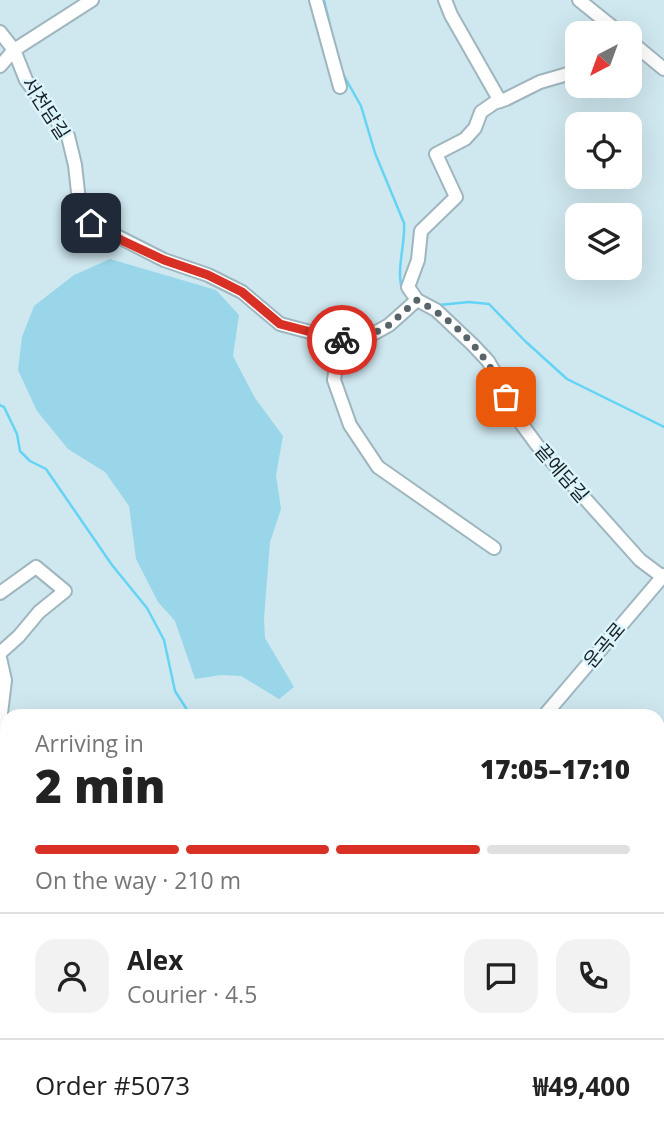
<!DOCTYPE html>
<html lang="en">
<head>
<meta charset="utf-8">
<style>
  :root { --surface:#fff; --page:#f2f2f2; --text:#222; --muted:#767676; --line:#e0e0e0; --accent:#d93025 }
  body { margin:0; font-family:"Open Sans","Noto Sans KR",sans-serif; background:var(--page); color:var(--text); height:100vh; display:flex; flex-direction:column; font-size:26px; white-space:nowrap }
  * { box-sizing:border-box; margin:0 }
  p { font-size:23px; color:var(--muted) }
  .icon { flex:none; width:38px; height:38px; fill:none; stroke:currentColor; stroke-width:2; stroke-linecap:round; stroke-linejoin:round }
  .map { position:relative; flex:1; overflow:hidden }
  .details { position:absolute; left:0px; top:709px; width:665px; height:436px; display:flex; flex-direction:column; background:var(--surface); border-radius:21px 21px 0 0; box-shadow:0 7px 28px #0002 }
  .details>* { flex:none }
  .needle { width:46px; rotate:221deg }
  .tools { position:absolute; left:565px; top:21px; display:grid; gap:14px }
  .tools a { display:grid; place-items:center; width:77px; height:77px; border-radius:14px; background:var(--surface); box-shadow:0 7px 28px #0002; font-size:35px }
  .pin { position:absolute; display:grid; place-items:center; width:60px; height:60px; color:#fff; margin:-30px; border-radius:14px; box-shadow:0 4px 10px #0006 }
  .courier { position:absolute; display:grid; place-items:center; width:70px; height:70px; margin:-35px; border:5px solid #d93025; border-radius:50%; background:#fff; color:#222; box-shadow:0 2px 9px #0007 }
  .summary em { font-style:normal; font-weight:800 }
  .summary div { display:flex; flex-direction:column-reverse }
  .summary { display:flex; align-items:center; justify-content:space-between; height:119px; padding:0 35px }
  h1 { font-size:46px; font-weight:800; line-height:52px }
  .bar { display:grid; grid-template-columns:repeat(4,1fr); gap:10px 7px; align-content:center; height:84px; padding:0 35px }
  .bar i { height:9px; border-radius:5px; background:var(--line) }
  .bar .active { background:var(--accent) }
  .bar p { grid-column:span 4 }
  .line { display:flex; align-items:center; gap:18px; padding:0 35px; border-top:2px solid var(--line) }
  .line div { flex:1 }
  .round { display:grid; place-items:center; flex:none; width:74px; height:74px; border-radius:21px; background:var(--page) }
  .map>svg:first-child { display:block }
</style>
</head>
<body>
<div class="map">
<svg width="664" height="1143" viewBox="0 0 664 1143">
  <rect width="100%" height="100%" fill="#cfe7ef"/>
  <g fill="#99d6ea">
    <path d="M110,259L216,290L239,315L233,356L255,398L283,436L276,475L281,509L270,542L264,619L265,638L294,687L279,699L241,676L221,675L195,679L175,621L158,602L136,559L129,506L105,472L68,449L37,411L18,370L22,337L34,306L74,275Z"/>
    <path d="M7,1086V1138H116L122,1143H0V1088Z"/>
  </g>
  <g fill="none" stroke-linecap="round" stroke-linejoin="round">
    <g stroke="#64d4f5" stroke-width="2.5">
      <path d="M324,0L336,51"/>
      <path d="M343,74L361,106L375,153L404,223C406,242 394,277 404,292"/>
      <path d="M439,305L469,302L489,304L525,341L567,379L664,427"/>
      <path d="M0,405L4,407L17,434L20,451L30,461L46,469L112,565L147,608L164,640L175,691L191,716"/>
      <path d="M0,764L7,767"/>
    </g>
    <g stroke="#9fb6be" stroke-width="16">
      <g id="minor">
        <path d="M316,0L340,87"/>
        <path d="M445,0L451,15L500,101"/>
        <path d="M579,0L620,33"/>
        <path d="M0,32L14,50L26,80L68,136L75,165L79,201L91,223L164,260L208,275L242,292L280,324L340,340H362L389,325L417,300"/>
        <path d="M630,41L664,69"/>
        <path d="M0,66L14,50L92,0"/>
        <path d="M578,71L540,82L506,99L494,103L481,112L475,128L465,139L436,154L456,197L421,231L418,260L408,287L417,300L436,310L473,345L488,361L498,378L515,415L537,445L640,560L664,578"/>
        <path d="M340,340L334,380L350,425L378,467L494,548"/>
        <path d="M0,593L36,567L65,591L39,612L19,636L0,653"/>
        <path d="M0,658L5,680L0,722"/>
        <path d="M544,716L664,575"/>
        <path d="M0,805L7,808"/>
        <path d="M658,894L664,882"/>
        <path d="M0,942L7,927"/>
        <path d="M324,1138L327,1143"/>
        <path d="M470,1143L474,1138"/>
      </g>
    </g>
    <g stroke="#5699ae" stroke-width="21">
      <g id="highway">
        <path d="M658,780L664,768"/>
        <path d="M658,810L664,798"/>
        <path d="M427,1143L431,1138"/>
        <path d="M444,1143L448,1138"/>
      </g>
    </g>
    <path stroke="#90a3a9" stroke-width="2" stroke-dasharray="7 3.5" stroke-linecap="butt" d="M658,914L664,913"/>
    <use href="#minor" stroke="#fff" stroke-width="12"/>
    <use href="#highway" stroke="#79daf9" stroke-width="18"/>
  </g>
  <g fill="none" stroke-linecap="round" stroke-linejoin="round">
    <path stroke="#57656a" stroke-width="7" stroke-dasharray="0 12.6" d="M342,340H362L389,325L417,300C456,321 489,356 506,397"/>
    <path stroke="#d93025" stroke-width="9" d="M91,223L121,240L164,260L208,275L242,292L280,324L342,340"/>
  </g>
  <g text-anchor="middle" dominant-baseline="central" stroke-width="5" stroke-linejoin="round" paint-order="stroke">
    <g font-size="19" fill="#161f22" stroke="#dcf4fc">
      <text transform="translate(46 108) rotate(57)">서천담길</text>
      <text transform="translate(562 473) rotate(49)">끝에담길</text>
      <text transform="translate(604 645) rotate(-50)">운곡로</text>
    </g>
  </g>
</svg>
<div class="tools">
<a><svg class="needle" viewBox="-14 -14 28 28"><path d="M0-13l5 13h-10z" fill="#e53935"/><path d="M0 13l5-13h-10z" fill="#767676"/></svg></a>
<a><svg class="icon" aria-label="locate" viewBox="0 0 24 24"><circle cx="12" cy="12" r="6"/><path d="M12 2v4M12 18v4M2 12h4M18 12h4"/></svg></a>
<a><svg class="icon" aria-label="layers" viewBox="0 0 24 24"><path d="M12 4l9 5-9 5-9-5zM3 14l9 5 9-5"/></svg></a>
</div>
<div class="pin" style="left:506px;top:397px;background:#ea580c"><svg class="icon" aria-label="bag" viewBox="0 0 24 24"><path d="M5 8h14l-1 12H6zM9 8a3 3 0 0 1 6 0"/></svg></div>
<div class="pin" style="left:91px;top:223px;background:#1f2937"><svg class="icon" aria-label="home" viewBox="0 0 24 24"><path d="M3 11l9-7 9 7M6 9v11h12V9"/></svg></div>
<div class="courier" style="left:342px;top:340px"><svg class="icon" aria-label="bike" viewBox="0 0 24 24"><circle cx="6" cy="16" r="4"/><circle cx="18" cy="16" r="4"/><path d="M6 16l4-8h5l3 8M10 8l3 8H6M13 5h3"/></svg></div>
<section class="details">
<div class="summary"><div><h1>2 min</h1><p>Arriving in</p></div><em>17:05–17:10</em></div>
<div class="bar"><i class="active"></i><i class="active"></i><i class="active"></i><i></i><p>On the way · 210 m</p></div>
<div class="line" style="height:126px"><a class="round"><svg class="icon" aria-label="person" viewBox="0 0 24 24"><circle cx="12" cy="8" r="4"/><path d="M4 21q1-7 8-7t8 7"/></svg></a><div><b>Alex</b><p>Courier · 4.5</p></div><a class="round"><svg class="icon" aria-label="chat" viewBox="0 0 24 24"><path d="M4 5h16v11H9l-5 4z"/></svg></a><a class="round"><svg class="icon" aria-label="phone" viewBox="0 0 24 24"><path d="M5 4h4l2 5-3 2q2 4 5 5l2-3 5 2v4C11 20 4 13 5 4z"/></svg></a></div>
<div class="line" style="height:91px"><div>Order #5073</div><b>₩49,400</b></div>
</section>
</div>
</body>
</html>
